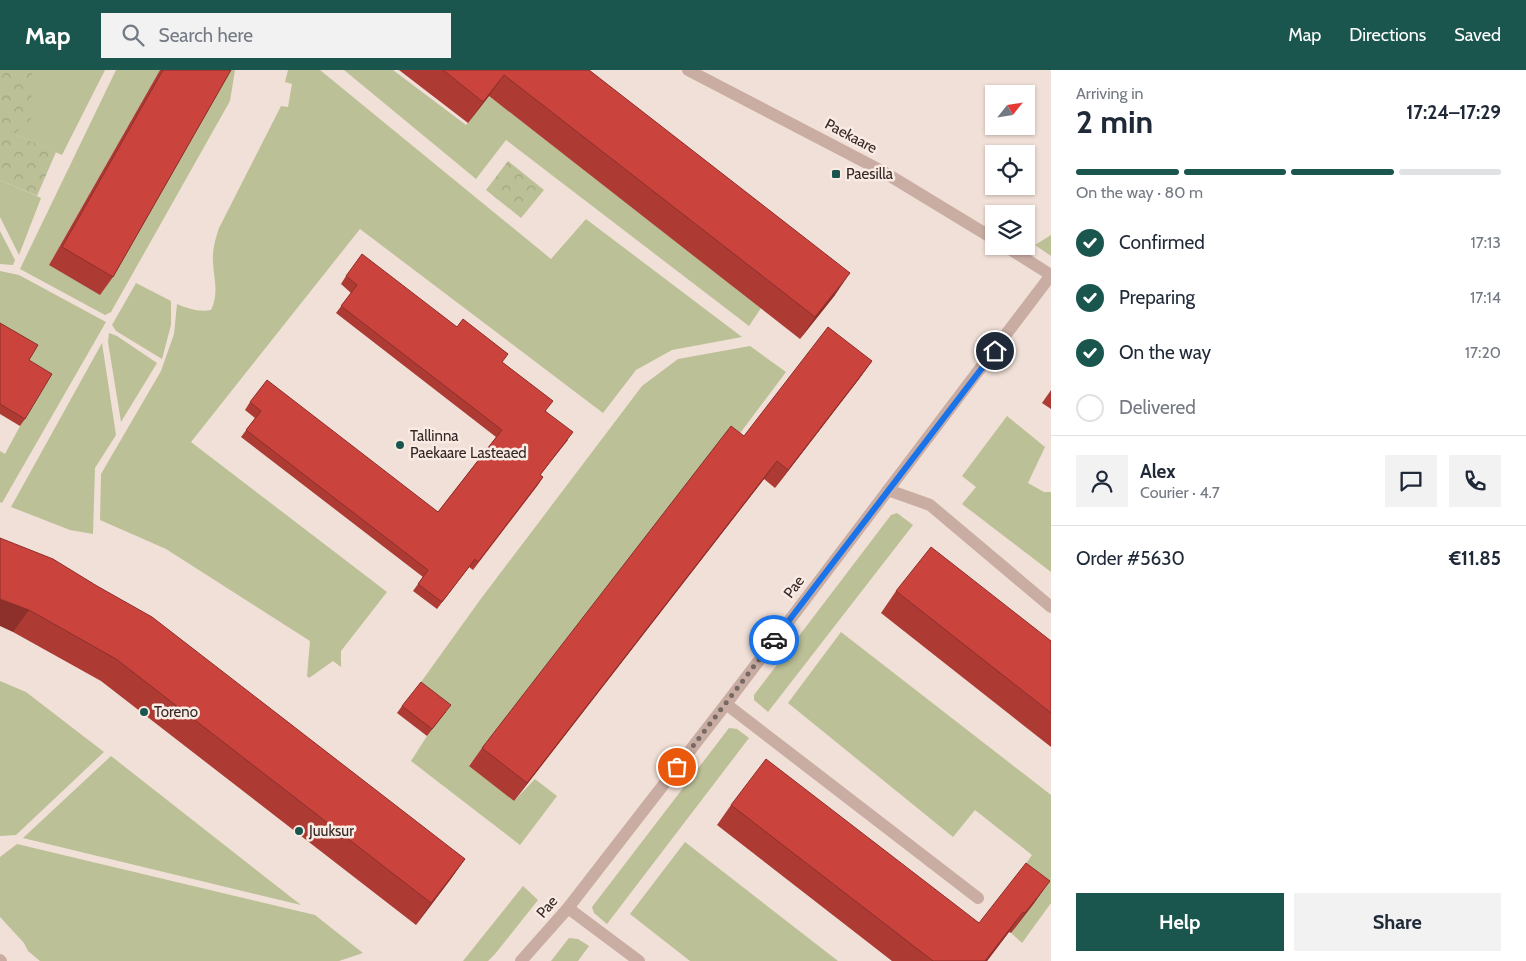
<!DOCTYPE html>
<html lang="en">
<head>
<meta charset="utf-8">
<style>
  :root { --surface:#fff; --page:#f2f2f3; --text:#1f2937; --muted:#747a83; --line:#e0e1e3; --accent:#1a564e }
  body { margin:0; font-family:Cabin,sans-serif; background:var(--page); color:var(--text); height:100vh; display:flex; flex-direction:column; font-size:19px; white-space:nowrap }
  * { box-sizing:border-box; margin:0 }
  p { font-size:16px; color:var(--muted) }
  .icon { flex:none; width:28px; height:28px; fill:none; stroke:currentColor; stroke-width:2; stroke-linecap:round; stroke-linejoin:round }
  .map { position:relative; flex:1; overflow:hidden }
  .drawer { display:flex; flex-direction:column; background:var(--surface); width:475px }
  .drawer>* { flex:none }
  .needle { width:32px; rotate:60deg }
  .controls { position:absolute; left:985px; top:15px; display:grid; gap:10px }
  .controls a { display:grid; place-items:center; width:50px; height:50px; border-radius:0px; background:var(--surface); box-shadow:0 1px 4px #0004; font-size:25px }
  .pin { position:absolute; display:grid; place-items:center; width:42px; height:42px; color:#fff; margin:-21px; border:2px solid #fff; border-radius:50%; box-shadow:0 1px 5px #0007 }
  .courier { position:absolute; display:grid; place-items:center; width:50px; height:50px; margin:-25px; border:4px solid #1a73e8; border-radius:50%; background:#fff; color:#222; box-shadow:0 1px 6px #0007 }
  .overview em { font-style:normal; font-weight:700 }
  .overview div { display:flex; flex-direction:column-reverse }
  .overview { display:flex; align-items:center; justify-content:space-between; height:85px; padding:0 25px }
  h1 { font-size:32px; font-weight:700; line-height:38px }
  .bar { display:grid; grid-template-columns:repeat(4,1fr); gap:8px 5px; align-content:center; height:60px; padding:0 25px }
  .bar i { height:6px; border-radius:4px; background:var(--line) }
  .bar .on { background:var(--accent) }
  .bar p { grid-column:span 4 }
  .line { display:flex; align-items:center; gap:12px; padding:0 25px; border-top:1px solid var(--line) }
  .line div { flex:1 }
  .round { display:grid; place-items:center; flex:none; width:52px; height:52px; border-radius:0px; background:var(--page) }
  ol { padding:0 25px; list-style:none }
  li { display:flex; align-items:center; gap:15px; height:55px }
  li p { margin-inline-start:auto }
  li .icon { padding:5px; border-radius:50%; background:var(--accent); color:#fff; stroke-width:4 }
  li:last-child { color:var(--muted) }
  li i { width:28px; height:28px; border:2px solid var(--line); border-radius:50% }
  .button { display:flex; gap:10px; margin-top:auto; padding:10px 25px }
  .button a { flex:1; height:58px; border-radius:0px; background:var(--accent); color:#fff; font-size:20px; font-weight:700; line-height:58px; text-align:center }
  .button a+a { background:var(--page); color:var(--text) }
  header { display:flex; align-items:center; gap:30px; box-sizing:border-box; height:70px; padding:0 25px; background:var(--accent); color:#fff }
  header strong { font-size:24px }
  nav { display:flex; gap:28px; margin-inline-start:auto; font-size:18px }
  .search { width:350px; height:45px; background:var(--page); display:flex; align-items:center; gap:12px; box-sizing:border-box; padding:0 18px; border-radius:0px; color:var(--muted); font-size:19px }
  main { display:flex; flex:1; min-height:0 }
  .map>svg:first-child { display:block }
</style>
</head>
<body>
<header>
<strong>Map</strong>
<div class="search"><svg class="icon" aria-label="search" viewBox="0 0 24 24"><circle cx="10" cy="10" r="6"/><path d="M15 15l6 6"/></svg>Search here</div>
<nav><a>Map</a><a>Directions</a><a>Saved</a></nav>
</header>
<main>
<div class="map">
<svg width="1051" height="891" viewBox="0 0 1051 891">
  <defs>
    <pattern id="forest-crowns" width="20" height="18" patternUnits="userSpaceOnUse" patternTransform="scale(1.25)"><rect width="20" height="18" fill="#bbc097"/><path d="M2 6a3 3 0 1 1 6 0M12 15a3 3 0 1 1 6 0" fill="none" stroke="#a1a582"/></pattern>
  </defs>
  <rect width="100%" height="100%" fill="#f1e0d7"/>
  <g fill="#bbc097">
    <path d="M0,0H105L62,85L14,64Z"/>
    <path d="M116,0H160L49,195L211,0H235L230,31L111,242L105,245L20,199Z"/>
    <path d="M288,0H320L551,189L586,149L742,267L672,280L636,300L603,343L360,159L191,372L387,522L341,581V597L333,591L309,608L307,606L310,571L166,479L100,450L101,404L161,301L174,264L177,234C189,239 198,242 211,240C219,223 214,210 213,193C212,181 215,170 219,158L281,36L288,37L292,14L285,12Z"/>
    <path d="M344,0H393L466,55L489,26L761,238L749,256L506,70L476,109Z"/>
    <path d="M0,110L41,128L19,185L0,147Z"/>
    <path d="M0,161L15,190L13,195L0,194Z"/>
    <path d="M1051,165V186L1035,175Z"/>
    <path d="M0,201L19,205L106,252L2,433L0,432V381L5,384L20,356L47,312L0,263Z"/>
    <path d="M136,213L171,231V255L162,289L116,261L112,255Z"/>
    <path d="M109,263L117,266L157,293L121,352L108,272Z"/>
    <path d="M102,273L116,365L95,398L93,464L70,460L11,437Z"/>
    <path d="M750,276L786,302L729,378L469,695L514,731L535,709L557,726L520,775L411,691L427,666L445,643L416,619L480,530L642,316L678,289Z"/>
    <path d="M1007,346L1045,377L1028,413L1044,422H1051V502L962,434L976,417L962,406Z"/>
    <path d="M897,443L913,455L768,642L754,630V625L891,445Z"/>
    <path d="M841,562L1051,725V833L1022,873L1011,863L1035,832L1012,813L1032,785L975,740L953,767L788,633Z"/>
    <path d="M0,611L26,622L104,682L16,765L0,766Z"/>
    <path d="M729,658L737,659L749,668L607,854L594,843L592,837Z"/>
    <path d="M111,686L301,835L23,768Z"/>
    <path d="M685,772L838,891H690L630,844Z"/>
    <path d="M17,774L315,845L363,883L339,891H40L28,881L24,873L0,847V787Z"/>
    <path d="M523,816L538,830L495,884L488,891H463Z"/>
    <path d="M569,868L578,869L589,876L578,891H551Z"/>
  </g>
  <g fill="url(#forest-crowns)">
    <path d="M0,0H32L31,49L14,64L56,82L37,126L0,110Z"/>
    <path d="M508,91L544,120L521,148L486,120Z"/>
  </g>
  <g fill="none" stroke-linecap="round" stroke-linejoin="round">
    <g stroke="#c9ada3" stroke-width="12">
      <path d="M688,0L882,101L994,169"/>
      <path d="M1005,176L1051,205"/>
      <path d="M888,420L930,435L1051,537"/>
      <path d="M726,634L978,828"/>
      <path d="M568,838L639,891"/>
      <path d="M0,890L1,891"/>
      <path d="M521,891L568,838L726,634L1051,205"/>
    </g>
  </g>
  <g fill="#ae3a34">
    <path d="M160,0H231L113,207L100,225L49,195Z"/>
    <path d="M399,0H589L835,225L800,269L489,26L468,53Z"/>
    <path d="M346,206L502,292L546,341L568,370L540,405L543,407L538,415L473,500L469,497L437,539L413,521L423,507L241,367L255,348L245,340L250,332L438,442L496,367L336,243L351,223L341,214Z"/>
    <path d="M0,253L29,290L25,349L20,356L0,344Z"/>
    <path d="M872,291L859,309L775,418L764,409L514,731L469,696L482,678L744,366Z"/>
    <path d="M1051,320V339L1042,333Z"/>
    <path d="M0,468L465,789L450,810L416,855L101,611L13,562Z"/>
    <path d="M896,521L1051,571V677L881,543Z"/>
    <path d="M402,636L446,642L427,666L397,643Z"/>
    <path d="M731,735L979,853L1035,832L1011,863L1009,862L987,891H892L717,755Z"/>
  </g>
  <g fill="#8d2f2b">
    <path d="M504,5L489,26L468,53L483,32Z"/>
    <path d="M850,203L835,225L800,269L815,247Z"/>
    <path d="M872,291L859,309L775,418L788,400Z"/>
    <path d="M777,391L764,409L514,731L527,713Z"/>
    <path d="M0,529L29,540L13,562L0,556Z"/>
    <path d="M465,789L450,810L416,855L431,833Z"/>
    <path d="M1050,811L1035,832L1011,863L1025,843Z"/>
    <path d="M1023,842L1009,862L987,891H985Z"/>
  </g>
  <g fill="#ca433d" stroke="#8d2f2b">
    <path d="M163,0H231L113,207L62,177Z"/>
    <path d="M443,0H589L850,203L815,247L504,5L483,32Z"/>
    <path d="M362,184L457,257L463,249L508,284L502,292L553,331L545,341L573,362L540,405L543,407L478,492L475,489L442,532L418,514L428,500L246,360L261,341L250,332L267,310L438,442L502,360L341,236L357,215L346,206Z"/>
    <path d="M0,253L38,275L29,290L52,304L25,349L0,334Z"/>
    <path d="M828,257L872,291L788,400L777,391L527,713L482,678L731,356L744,366Z"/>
    <path d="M0,468L53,489L97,516L152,547L465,789L431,833L116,589L29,540L0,529Z"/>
    <path d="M931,477L1051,571V643L896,521Z"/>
    <path d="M421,612L451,635L432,659L402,636Z"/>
    <path d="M766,689L979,853L1026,793L1050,811L1025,843L1023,842L985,891H933L731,735Z"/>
  </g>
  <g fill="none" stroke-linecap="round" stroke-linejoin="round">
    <path stroke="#766863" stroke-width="5" stroke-dasharray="0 9" d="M677,697L774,570"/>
    <path stroke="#1a73e8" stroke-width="6" d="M774,570L995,281"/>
  </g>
  <g fill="#1a564e" stroke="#f9ebe3" stroke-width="2">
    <rect x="831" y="99" width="10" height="10" rx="2.5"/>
    <circle cx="400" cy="375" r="5"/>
    <circle cx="144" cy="642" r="5"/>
    <circle cx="299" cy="761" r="5"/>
  </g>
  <g text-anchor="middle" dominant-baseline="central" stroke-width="5" stroke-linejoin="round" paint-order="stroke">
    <g font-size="15" fill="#342725" stroke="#f9ebe3">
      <text transform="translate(851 66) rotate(28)">Paekaare</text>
      <text transform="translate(794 517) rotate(-53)">Pae</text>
      <text transform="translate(547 837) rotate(-49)">Pae</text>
    </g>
    <g font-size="15" fill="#342725" stroke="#f9ebe3" text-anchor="start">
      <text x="846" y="104">Paesilla</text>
      <text x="410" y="366">Tallinna<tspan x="410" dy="17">Paekaare Lasteaed</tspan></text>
      <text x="154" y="642">Toreno</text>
      <text x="309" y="761">Juuksur</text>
    </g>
  </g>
</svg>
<div class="controls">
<a><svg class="needle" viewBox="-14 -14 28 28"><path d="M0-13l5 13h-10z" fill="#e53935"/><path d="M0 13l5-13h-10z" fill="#747a83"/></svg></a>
<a><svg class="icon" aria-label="locate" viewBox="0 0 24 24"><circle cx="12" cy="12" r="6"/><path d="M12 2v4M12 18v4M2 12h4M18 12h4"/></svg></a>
<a><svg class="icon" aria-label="layers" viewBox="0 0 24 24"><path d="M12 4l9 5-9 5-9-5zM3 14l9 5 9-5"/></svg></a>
</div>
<div class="pin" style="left:677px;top:697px;background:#ea580c"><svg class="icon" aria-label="bag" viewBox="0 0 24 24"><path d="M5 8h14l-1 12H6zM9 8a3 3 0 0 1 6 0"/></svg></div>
<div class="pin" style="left:995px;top:281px;background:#1f2937"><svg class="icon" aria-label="home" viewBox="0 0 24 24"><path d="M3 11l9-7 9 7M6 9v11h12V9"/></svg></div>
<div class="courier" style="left:774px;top:570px"><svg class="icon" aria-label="car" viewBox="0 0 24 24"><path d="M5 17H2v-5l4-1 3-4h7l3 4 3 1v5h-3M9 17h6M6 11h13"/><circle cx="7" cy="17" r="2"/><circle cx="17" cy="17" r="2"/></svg></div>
</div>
<section class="drawer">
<div class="overview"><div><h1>2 min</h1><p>Arriving in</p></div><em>17:24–17:29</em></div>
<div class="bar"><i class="on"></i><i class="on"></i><i class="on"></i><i></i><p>On the way · 80 m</p></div>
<ol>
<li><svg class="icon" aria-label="check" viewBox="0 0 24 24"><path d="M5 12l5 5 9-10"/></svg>Confirmed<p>17:13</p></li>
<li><svg class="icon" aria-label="check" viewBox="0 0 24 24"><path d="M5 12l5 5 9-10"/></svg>Preparing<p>17:14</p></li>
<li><svg class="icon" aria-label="check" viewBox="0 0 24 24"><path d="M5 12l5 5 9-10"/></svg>On the way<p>17:20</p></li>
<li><i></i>Delivered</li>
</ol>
<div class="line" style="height:90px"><a class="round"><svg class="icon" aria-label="person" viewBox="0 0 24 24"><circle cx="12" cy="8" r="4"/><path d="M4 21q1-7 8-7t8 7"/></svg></a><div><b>Alex</b><p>Courier · 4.7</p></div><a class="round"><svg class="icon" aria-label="chat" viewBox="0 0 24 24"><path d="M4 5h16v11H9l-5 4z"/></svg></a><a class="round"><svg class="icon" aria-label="phone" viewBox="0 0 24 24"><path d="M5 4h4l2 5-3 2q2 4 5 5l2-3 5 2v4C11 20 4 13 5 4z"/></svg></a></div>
<div class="line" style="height:65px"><div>Order #5630</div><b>€11.85</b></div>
<div class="button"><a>Help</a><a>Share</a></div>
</section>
</main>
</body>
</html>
